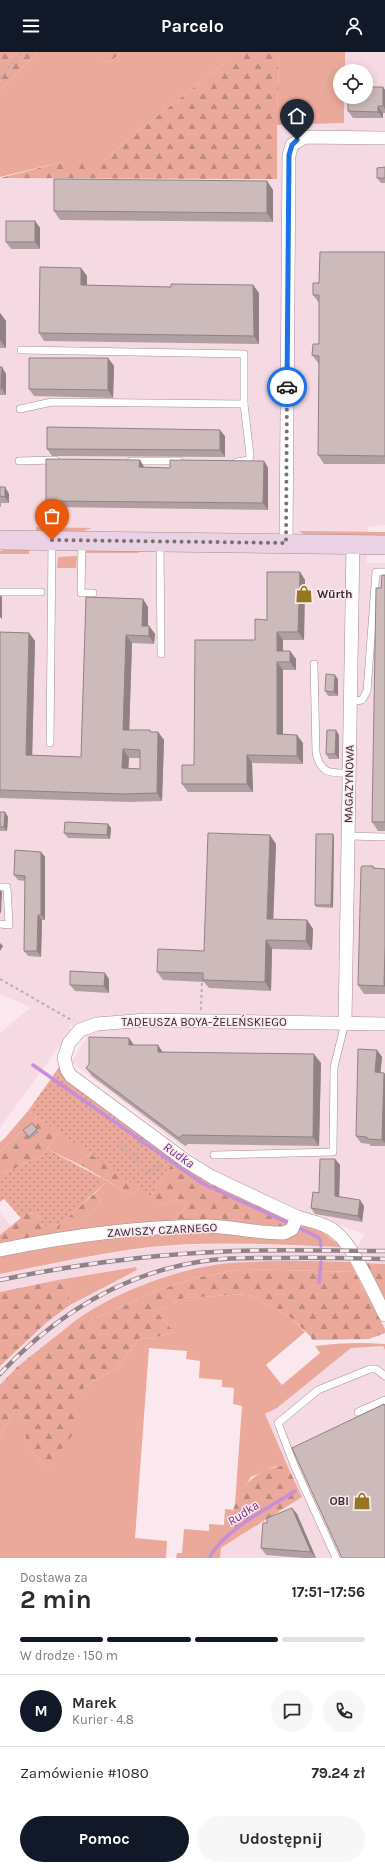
<!DOCTYPE html>
<html lang="pl">
<head>
<meta charset="utf-8">
<style>
  :root { --surface:#fff; --page:#f7f7f7; --text:#2b2b33; --muted:#7c7c81; --line:#e1e1e2; --accent:#111827 }
  body { margin:0; font-family:Karla,sans-serif; background:var(--page); color:var(--text); height:100vh; display:flex; flex-direction:column; font-size:15px; white-space:nowrap }
  * { box-sizing:border-box; margin:0 }
  p { font-size:13px; color:var(--muted) }
  .icon { flex:none; width:22px; height:22px; fill:none; stroke:currentColor; stroke-width:2; stroke-linecap:round; stroke-linejoin:round }
  .map { position:relative; height:1506px; overflow:hidden }
  .side { display:flex; flex-direction:column; background:var(--surface); flex:1 }
  .side>* { flex:none }
  .controls { position:absolute; left:333px; top:12px; display:grid; gap:8px }
  .controls a { display:grid; place-items:center; width:40px; height:40px; border-radius:50%; background:var(--surface); box-shadow:0 2px 10px #0003; font-size:20px }
  .pin { position:absolute; display:grid; place-items:center; width:34px; height:34px; color:#fff; margin:-41px -17px; border-radius:50% 50% 50% 0; rotate:-45deg; box-shadow:0 0 4px #0007 }
  .pin .icon { rotate:45deg }
  .courier { position:absolute; display:grid; place-items:center; width:40px; height:40px; margin:-20px; border:3px solid #1a73e8; border-radius:50%; background:#fff; color:#222; box-shadow:0 1px 5px #0007 }
  .summary em { font-style:normal; font-weight:700 }
  .summary div { display:flex; flex-direction:column-reverse }
  .summary { display:flex; align-items:center; justify-content:space-between; height:68px; padding:0 20px }
  h1 { font-size:26px; font-weight:700; line-height:30px }
  .bar { display:grid; grid-template-columns:repeat(4,1fr); gap:6px 4px; align-content:center; height:48px; padding:0 20px }
  .bar i { height:5px; border-radius:3px; background:var(--line) }
  .bar .on { background:var(--accent) }
  .bar p { grid-column:span 4 }
  .line { display:flex; align-items:center; gap:10px; padding:0 20px; border-top:1px solid var(--line) }
  .line div { flex:1 }
  .round { display:grid; place-items:center; flex:none; width:42px; height:42px; border-radius:21px; background:var(--page) }
  .primary-button { display:flex; gap:8px; margin-top:auto; padding:8px 20px }
  .primary-button a { flex:1; height:46px; border-radius:24px; background:var(--accent); color:#fff; font-size:16px; font-weight:700; line-height:46px; text-align:center }
  .primary-button a+a { background:var(--page); color:var(--text) }
  header { display:flex; justify-content:space-between; align-items:center; height:52px; padding:0 20px; background:var(--accent); color:#fff; font-size:18px; font-weight:700 }
  .map>svg:first-child { display:block }
</style>
</head>
<body>
<header><svg class="icon" aria-label="menu" viewBox="0 0 24 24"><path d="M4 6h16M4 12h16M4 18h16"/></svg>Parcelo<svg class="icon" aria-label="person" viewBox="0 0 24 24"><circle cx="12" cy="8" r="4"/><path d="M4 21q1-7 8-7t8 7"/></svg></header>
<div class="map">
<svg width="385" height="1506" viewBox="0 0 385 1506">
  <defs>
    <pattern id="forest-firs" width="22" height="20" patternUnits="userSpaceOnUse"><rect width="22" height="20" fill="#eaa99a"/><path d="M5 1l3.5 6h-7zM16 11l3.5 6h-7z" fill="#be8a7e"/></pattern>
    <pattern id="park-dots" width="8" height="8" patternUnits="userSpaceOnUse"><rect width="8" height="8" fill="#eaa99a"/><path d="M2 2h.1M6 6h.1" fill="none" stroke="#be8a7e" stroke-width="1.8" stroke-linecap="round"/></pattern>
  </defs>
  <rect width="100%" height="100%" fill="#fbe8ee"/>
  <g fill="#f5dae3">
    <path d="M345,0H385V473L368,475L367,511H385V1212L313,1209L273,1210L230,1211L189,1218L103,1252L85,1262L17,1315L0,1333V1314L47,1270L70,1253L90,1241L137,1218L136,1215L0,1240V1222L83,1206L151,1195L214,1192L357,1195L365,1182L300,1160L219,1123L71,1010L87,985L69,971L71,978L0,1076V981L31,955L0,942V126L277,127V73L343,71L344,45H366V19H345Z"/>
    <path d="M0,1161L11,1174L0,1183Z"/>
    <path d="M383,1294L385,1298V1506H219L221,1496L262,1470L265,1362L277,1356L351,1296Z"/>
  </g>
  <g fill="#eaa99a">
    <path d="M38,0H95L108,11L122,0H233L221,14L136,81L103,110H62L0,125V38Z"/>
    <path d="M279,0H345V19H340V45H344V71L277,73Z"/>
    <path d="M36,475L92,476L80,480H36Z"/>
    <path d="M299,479L385,480V485L305,483Z"/>
    <path d="M12,496H29V502H0V499Z"/>
    <path d="M87,498H148L137,501H86Z"/>
    <path d="M77,504L76,516H57L58,505Z"/>
    <path d="M28,1059L37,1065L0,1100V1090L4,1087Z"/>
    <path d="M59,1080L91,1102L81,1107L82,1114L47,1097Z"/>
    <path d="M107,1129L131,1143L140,1135L165,1153L175,1147L188,1151L174,1171L57,1184L61,1172L68,1165C83,1166 97,1162 101,1147L94,1142Z"/>
    <path d="M300,1170L321,1179L342,1195C278,1193 213,1188 150,1195C100,1201 50,1212 0,1222V1203L39,1194L149,1182L227,1178L253,1182Z"/>
    <path d="M313,1209L350,1210L355,1220L242,1217L195,1226L156,1239L89,1269H75C114,1240 182,1215 230,1211C257,1209 285,1209 313,1209Z"/>
    <path d="M136,1215L137,1218L70,1253L68,1236L58,1228Z"/>
    <path d="M248,1242L291,1266L305,1280L266,1313L282,1333L320,1301L315,1294C339,1291 362,1290 385,1292V1298L383,1294L351,1296L277,1356L265,1362L287,1413L273,1415L251,1425L235,1452L242,1354L233,1352L234,1336L222,1335V1328L199,1326L200,1309L186,1307L187,1299L149,1296L135,1486L167,1489L166,1506H0V1384L16,1356L26,1369V1395L48,1415L79,1353L84,1335L117,1316L140,1286L150,1287L174,1280L156,1259L184,1246Z"/>
    <path d="M225,1457L234,1458L230,1468L241,1483L221,1496L220,1506H176L177,1501H182L184,1477L209,1479V1472L224,1473Z"/>
  </g>
  <g fill="url(#forest-firs)">
    <path d="M0,0H38L0,38Z"/>
    <path d="M95,0H122L108,11Z"/>
    <path d="M233,0H279L277,73V127L0,126L62,110H103L136,81L221,14Z"/>
    <path d="M37,1065L59,1080L42,1104L0,1123V1100Z"/>
    <path d="M91,1102L140,1135L131,1143L82,1114L81,1107Z"/>
    <path d="M175,1107L290,1166L285,1175L226,1170L174,1171L188,1151L175,1147L165,1153L151,1144Z"/>
    <path d="M94,1142L101,1147C97,1162 83,1167 68,1165Z"/>
    <path d="M27,1161L38,1162L43,1175L61,1172L57,1184L0,1193V1183Z"/>
    <path d="M364,1211L385,1212V1249Z"/>
    <path d="M242,1217L355,1220L385,1277V1281L369,1287L312,1288L311,1285L291,1266L248,1242L184,1246L156,1259L174,1280L150,1287L140,1286L117,1316L84,1335L74,1381L48,1415L26,1395V1369L16,1356L0,1384V1333L17,1315L75,1269H89L156,1239L195,1226Z"/>
    <path d="M58,1228L68,1236L70,1253L47,1270L0,1314V1240Z"/>
    <path d="M287,1413L302,1445L241,1483L230,1468C233,1462 233,1456 236,1450C248,1425 260,1417 287,1413Z"/>
  </g>
  <g fill="url(#park-dots)">
    <path d="M60,1014L175,1107L151,1144L28,1059Z"/>
    <path d="M47,1097L107,1129L61,1172L43,1175L38,1162L27,1161L21,1166L4,1147L0,1150V1123L42,1104Z"/>
  </g>
  <g fill="none" stroke-linecap="round" stroke-linejoin="round">
    <g stroke="#c68fd6" stroke-width="3.5">
      <path d="M33,1013L202,1131L316,1184L320,1187L321,1194"/>
      <path d="M319,1230L321,1210"/>
      <path d="M209,1506C225,1477 267,1457 295,1439"/>
    </g>
    <g stroke="#a18f95" stroke-width="8">
      <g id="lane">
        <path d="M21,298L244,302V352L250,403L249,408L237,410"/>
        <path d="M20,357L52,350L244,352"/>
        <path d="M19,409L55,408"/>
        <path d="M131,409H179"/>
        <path d="M82,489L81,541H93"/>
        <path d="M160,490L161,602"/>
        <path d="M0,540H41"/>
        <path d="M314,612L316,701C321,722 330,721 349,721"/>
        <path d="M350,650L362,648L367,639L376,520H385"/>
        <path d="M50,691L52,489"/>
        <path d="M348,784L385,785"/>
        <path d="M0,835H7L9,873L0,872"/>
        <path d="M214,1103L333,1100L334,1015L345,971"/>
        <path d="M358,1360L385,1348"/>
        <path d="M336,1506L294,1413L278,1371L318,1338L370,1317H376L385,1324"/>
      </g>
    </g>
    <g stroke="#a18f95" stroke-width="14">
      <g id="street">
        <path d="M286,491L289,103L292,93L305,85L385,86"/>
        <path d="M345,971L353,493"/>
        <path d="M297,1165L212,1125L186,1109L71,1024L67,1018L64,1006L69,991L80,978L97,972L147,968L385,972"/>
        <path d="M0,1198C67,1184 137,1175 205,1174C232,1174 258,1182 284,1181L292,1177L297,1165C309,1169 324,1171 334,1179C353,1192 374,1242 385,1263"/>
      </g>
    </g>
    <g stroke="#a18f95" stroke-width="20">
      <path id="secondary" d="M0,488L385,493"/>
    </g>
    <g stroke="#bdadb2" stroke-width="2" stroke-dasharray="3 3" stroke-linecap="butt">
      <path d="M0,26L22,0"/>
      <path d="M0,927L73,969"/>
      <path d="M201,958L202,929"/>
      <path d="M119,1090L123,1098L135,1102"/>
      <path d="M141,1090C134,1101 132,1119 150,1120L160,1114"/>
    </g>
    <use href="#lane" stroke="#fff" stroke-width="7"/>
    <use href="#street" stroke="#fff" stroke-width="13"/>
    <use href="#secondary" stroke="#ead1e4" stroke-width="19"/>
    <g stroke="#908387" stroke-width="4.5">
      <g id="rail">
        <path d="M0,1228C77,1212 155,1202 234,1199C284,1197 335,1199 385,1199"/>
        <path d="M0,1322C57,1261 128,1218 212,1208C234,1205 256,1206 279,1206C314,1205 350,1206 385,1207"/>
      </g>
    </g>
    <use href="#rail" stroke="#fbe8ee" stroke-width="3" stroke-dasharray="9" stroke-linecap="butt"/>
  </g>
  <g fill="#b0a0a1" fill-rule="evenodd">
    <path d="M383,35L385,38V61H383V66H353L348,59Z"/>
    <path d="M385,115V131H381L377,126Z"/>
    <path d="M267,129L273,138V170L60,168L54,159Z"/>
    <path d="M35,169L40,176V197H11L6,190Z"/>
    <path d="M385,200V412H324L318,403L319,312L312,303L319,292V251L313,243L319,231Z"/>
    <path d="M81,216L87,224V233L171,235L253,233L259,241V292L44,289L39,281Z"/>
    <path d="M0,261L6,269V296H0Z"/>
    <path d="M108,306L114,314L113,346L34,344L29,337Z"/>
    <path d="M0,315H2L6,322V343H0Z"/>
    <path d="M225,384V405L52,404L47,397Z"/>
    <path d="M140,408L144,415L170,416L264,409L268,416V458L51,455L46,449Z"/>
    <path d="M0,435H5L9,442V451H1V455H0Z"/>
    <path d="M300,520L305,528L304,588H283V599H290L296,607V618H283V682L303,691V712L252,711L253,740H188L182,732L194,713L255,588L267,568Z"/>
    <path d="M385,523V779H378L372,770L381,536Z"/>
    <path d="M86,545L143,547L148,555V574H149L155,582L154,592L132,591L129,678H150L151,680H158L164,688L162,749L130,750L0,746V580L29,581L35,589L32,703L81,705ZM129,706H140V717L128,716Z"/>
    <path d="M338,627V644H328L325,639Z"/>
    <path d="M339,683V707H329L326,702Z"/>
    <path d="M0,760H5L8,765L7,779H0Z"/>
    <path d="M108,772L111,776L110,787L68,786L64,781Z"/>
    <path d="M334,785L333,856L316,855L315,853Z"/>
    <path d="M276,792L273,867L307,868L313,877L312,898L272,897L271,939L209,936L204,930L163,928L157,920L204,899Z"/>
    <path d="M41,800L45,805V868H42L41,905L28,904L24,899L25,829L18,828L14,823Z"/>
    <path d="M373,814L375,816L385,817V942H364L358,933Z"/>
    <path d="M109,927V941L75,939L70,933Z"/>
    <path d="M129,986L134,993L163,1000L321,1011L319,1094L188,1092L185,1094L92,1024L86,1016Z"/>
    <path d="M377,998L382,1005L380,1021L385,1022V1094H371L369,1092L361,1091L356,1084Z"/>
    <path d="M32,1071L39,1080L30,1087L25,1080Z"/>
    <path d="M335,1107L340,1113L339,1144L364,1154L362,1170L315,1162L311,1156L319,1141Z"/>
    <path d="M292,1456L297,1462L316,1506H304L266,1503L261,1496L267,1471Z"/>
  </g>
  <g fill="#908283">
    <path d="M383,35L385,38V57L383,54Z"/>
    <path d="M378,54L383,61V66L378,60Z"/>
    <path d="M267,129L273,138V170L267,161Z"/>
    <path d="M35,169L40,176V197L35,190Z"/>
    <path d="M81,216L87,224V242L81,233Z"/>
    <path d="M253,233L259,241V292L254,284Z"/>
    <path d="M0,261L6,269V296L0,288Z"/>
    <path d="M108,306L114,314L113,346L108,338Z"/>
    <path d="M2,315L6,322V343L1,336Z"/>
    <path d="M220,378L225,384V405L220,398Z"/>
    <path d="M140,408L144,415V422L139,415Z"/>
    <path d="M264,409L268,416V458L263,451Z"/>
    <path d="M5,435L9,442V451L5,445Z"/>
    <path d="M300,520L305,528L304,588L298,580Z"/>
    <path d="M0,543L2,545V567L0,565Z"/>
    <path d="M143,547L148,555V582L142,574Z"/>
    <path d="M149,574L155,582L154,592L149,584Z"/>
    <path d="M277,580L283,588V607L277,599Z"/>
    <path d="M29,581L35,589L32,711L26,703Z"/>
    <path d="M126,583L132,591L129,686L123,678Z"/>
    <path d="M290,599L296,607V618L290,610Z"/>
    <path d="M277,610L283,618V690L277,682Z"/>
    <path d="M335,623L338,627V644L334,640Z"/>
    <path d="M336,678L339,683V707L335,702Z"/>
    <path d="M158,680L164,688L162,749L157,741Z"/>
    <path d="M297,683L303,691V712L297,704Z"/>
    <path d="M123,697L129,706L128,724L122,716Z"/>
    <path d="M247,703L252,711L253,740L247,732Z"/>
    <path d="M5,760L8,765L7,779L4,775Z"/>
    <path d="M108,772L111,776L110,787L107,783Z"/>
    <path d="M333,782L334,785L333,856L331,853Z"/>
    <path d="M270,783L276,792L273,875L267,867Z"/>
    <path d="M41,800L45,805V868L41,863Z"/>
    <path d="M0,838L2,840L1,862L0,860Z"/>
    <path d="M38,863L42,868L41,905L37,899Z"/>
    <path d="M307,868L313,877L312,898L306,889Z"/>
    <path d="M266,888L272,897L271,939L265,930Z"/>
    <path d="M0,891L3,894L0,899Z"/>
    <path d="M385,894V935L384,934Z"/>
    <path d="M105,921L109,927V941L104,934Z"/>
    <path d="M129,986L135,995L129,993Z"/>
    <path d="M158,993L164,1002L158,1000Z"/>
    <path d="M377,998L382,1005L380,1027L375,1020Z"/>
    <path d="M314,1002L321,1011L319,1094L313,1085Z"/>
    <path d="M384,1021L385,1022V1091L382,1088Z"/>
    <path d="M335,1107L340,1113L339,1150L335,1144Z"/>
    <path d="M360,1148L364,1154L362,1170L358,1164Z"/>
    <path d="M292,1456L297,1462L316,1506L311,1500Z"/>
  </g>
  <g fill="#cdbabb" stroke="#908283" fill-rule="evenodd">
    <path d="M366,35H383V54H378V60L348,59V45H366Z"/>
    <path d="M385,115V126H377V116Z"/>
    <path d="M54,127L267,129V161L54,159Z"/>
    <rect x="6" y="169" width="29" height="21"/>
    <path d="M320,200H385V404L318,403L319,304L312,303L313,292H319V243H313V231H319Z"/>
    <path d="M40,215L81,216V233L171,235V232L253,233L254,284L39,281Z"/>
    <path d="M29,306H108V338L29,337Z"/>
    <path d="M0,315H2L1,336H0Z"/>
    <path d="M47,375L220,378V398L47,397Z"/>
    <path d="M46,407L140,408L139,415L170,416V408L264,409L263,451L46,449Z"/>
    <path d="M0,435H5V445L0,444Z"/>
    <path d="M267,520H300L298,580H277V599H290V610H277V682L297,683V704L247,703V732H182V713H194L195,588H255V567L267,568Z"/>
    <path d="M382,523H385V770H372L376,536H381Z"/>
    <path d="M86,545L143,547L142,574H149V584L126,583L123,678H150V680H158L157,741L124,742L0,738V580L29,581L26,703L81,705ZM123,697L140,698V717L122,716Z"/>
    <path d="M326,622L335,623L334,640L325,639Z"/>
    <path d="M327,678H336L335,702H326Z"/>
    <path d="M0,760H5L4,775H0Z"/>
    <path d="M65,770L108,772L107,783L64,781Z"/>
    <path d="M208,781L270,783L267,867L307,868L306,889L266,888L265,930L203,928V921L157,920L158,897L204,899Z"/>
    <path d="M316,782H333L331,853H315Z"/>
    <path d="M15,798L41,800V863H38L37,899H24L25,824L14,823Z"/>
    <path d="M362,814H373V816L385,817V894L384,934L358,933L361,816Z"/>
    <path d="M70,919L105,921L104,934L70,933Z"/>
    <path d="M89,985L129,986V993H158V1000L314,1002L313,1085L182,1083L179,1086L86,1016L89,1012Z"/>
    <path d="M358,997L377,998L375,1020L384,1021L382,1088L367,1087V1085L356,1084Z"/>
    <path d="M32,1071L37,1077L29,1085L23,1078Z"/>
    <path d="M320,1107H335V1144L360,1148L358,1164L311,1156L313,1140L319,1141Z"/>
    <path d="M384,1352L385,1354V1506H342L292,1396Z"/>
    <path d="M292,1456L311,1500L261,1496L263,1471H267V1466Z"/>
  </g>
  <g fill="none" stroke-linecap="round" stroke-linejoin="round">
    <path stroke="#7b6f73" stroke-width="4" stroke-dasharray="0 7.2" d="M52,488L286,491L287,335"/>
    <path stroke="#1a73e8" stroke-width="5" d="M287,335L289,103L292,93L297,88"/>
  </g>
  <defs>
    <g id="shop-bare" transform="scale(1.38)"><path d="M-5-2.5h2.3a2.7 3.5 0 0 1 5.4 0H5L5.5 6h-11ZM-1.5-2.5h3a1.5 2.3 0 0 0-3 0Z" fill="#94771e" stroke="#fbe8ee" stroke-width="2.5" paint-order="stroke"/></g>
  </defs>
  <g fill-rule="evenodd">
    <use href="#shop-bare" x="304" y="542"/>
    <use href="#shop-bare" x="362" y="1449"/>
  </g>
  <g text-anchor="middle" dominant-baseline="central" stroke-width="3" stroke-linejoin="round" paint-order="stroke">
    <g font-size="12" font-weight="bold" fill="#362e31" stroke="#fbe8ee" text-anchor="start">
      <text x="317" y="542">Würth</text>
      <text x="349" y="1449" text-anchor="end">OBI</text>
    </g>
    <g font-size="12" fill="#362e31" stroke="#fbe8ee">
      <text transform="translate(349 732) rotate(-89)">MAGAZYNOWA</text>
      <text x="204" y="970">TADEUSZA BOYA-ŻELEŃSKIEGO</text>
      <text transform="translate(162 1178) rotate(-3)">ZAWISZY CZARNEGO</text>
    </g>
    <g font-size="13" font-style="italic" fill="#743286" stroke="#fbe8ee">
      <text transform="translate(179 1103) rotate(35)">Rudka</text>
      <text transform="translate(243 1461) rotate(-33)">Rudka</text>
    </g>
  </g>
</svg>
<div class="controls">
<a><svg class="icon" aria-label="locate" viewBox="0 0 24 24"><circle cx="12" cy="12" r="6"/><path d="M12 2v4M12 18v4M2 12h4M18 12h4"/></svg></a>
</div>
<div class="pin" style="left:52px;top:488px;background:#ea580c"><svg class="icon" aria-label="bag" viewBox="0 0 24 24"><path d="M5 8h14l-1 12H6zM9 8a3 3 0 0 1 6 0"/></svg></div>
<div class="pin" style="left:297px;top:88px;background:#1f2937"><svg class="icon" aria-label="home" viewBox="0 0 24 24"><path d="M3 11l9-7 9 7M6 9v11h12V9"/></svg></div>
<div class="courier" style="left:287px;top:335px"><svg class="icon" aria-label="car" viewBox="0 0 24 24"><path d="M5 17H2v-5l4-1 3-4h7l3 4 3 1v5h-3M9 17h6M6 11h13"/><circle cx="7" cy="17" r="2"/><circle cx="17" cy="17" r="2"/></svg></div>
</div>
<section class="side">
<div class="summary"><div><h1>2 min</h1><p>Dostawa za</p></div><em>17:51–17:56</em></div>
<div class="bar"><i class="on"></i><i class="on"></i><i class="on"></i><i></i><p>W drodze · 150 m</p></div>
<div class="line" style="height:72px"><b class="round" style="background:var(--accent);color:#fff">M</b><div><b>Marek</b><p>Kurier · 4.8</p></div><a class="round"><svg class="icon" aria-label="chat" viewBox="0 0 24 24"><path d="M4 5h16v11H9l-5 4z"/></svg></a><a class="round"><svg class="icon" aria-label="phone" viewBox="0 0 24 24"><path d="M5 4h4l2 5-3 2q2 4 5 5l2-3 5 2v4C11 20 4 13 5 4z"/></svg></a></div>
<div class="line" style="height:52px"><div>Zamówienie #1080</div><b>79.24 zł</b></div>
<div class="primary-button"><a>Pomoc</a><a>Udostępnij</a></div>
</section>
</body>
</html>
